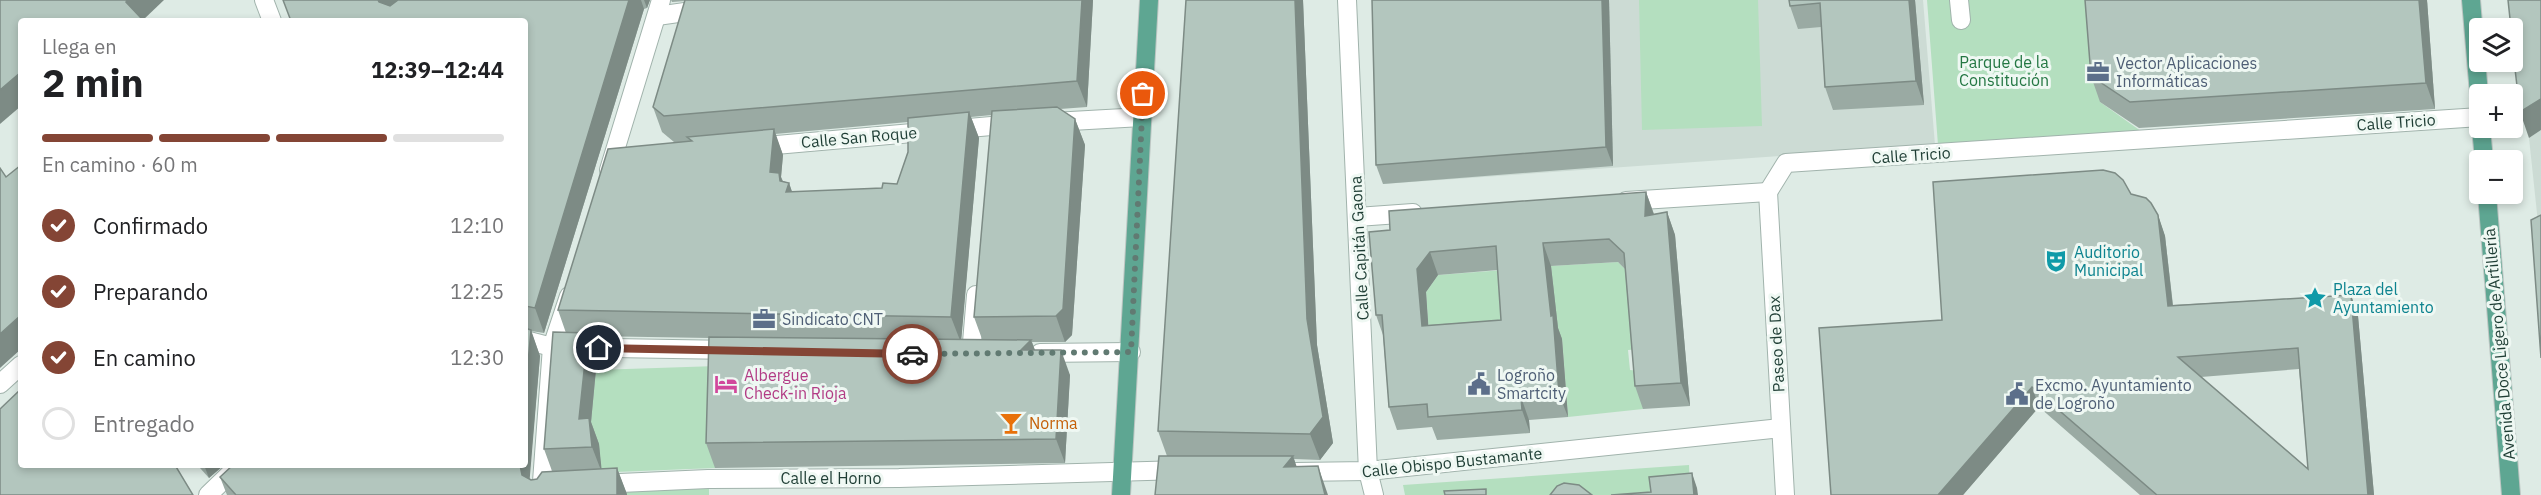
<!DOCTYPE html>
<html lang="es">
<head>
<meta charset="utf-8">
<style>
  :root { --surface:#fff; --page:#f6f6f6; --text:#202124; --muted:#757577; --line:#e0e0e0; --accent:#844535 }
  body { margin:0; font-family:"IBM Plex Sans",sans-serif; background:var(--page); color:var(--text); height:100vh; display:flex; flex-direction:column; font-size:22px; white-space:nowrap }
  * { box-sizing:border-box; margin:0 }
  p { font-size:20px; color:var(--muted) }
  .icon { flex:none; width:33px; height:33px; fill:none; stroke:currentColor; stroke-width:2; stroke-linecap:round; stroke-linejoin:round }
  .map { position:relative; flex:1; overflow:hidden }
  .side { position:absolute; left:18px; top:18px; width:510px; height:450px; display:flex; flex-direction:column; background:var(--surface); border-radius:6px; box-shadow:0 3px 9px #0003 }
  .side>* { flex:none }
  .controls { position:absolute; left:2469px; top:18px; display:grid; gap:12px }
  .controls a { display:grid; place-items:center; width:54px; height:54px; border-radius:6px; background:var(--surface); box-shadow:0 3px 9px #0003; font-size:30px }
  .pin { position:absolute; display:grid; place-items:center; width:51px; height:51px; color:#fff; margin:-26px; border:3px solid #fff; border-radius:50%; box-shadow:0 2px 6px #0007 }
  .courier { position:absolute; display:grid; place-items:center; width:60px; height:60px; margin:-30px; border:4px solid #844535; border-radius:50%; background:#fff; color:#222; box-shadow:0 2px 8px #0007 }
  .headline em { font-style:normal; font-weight:800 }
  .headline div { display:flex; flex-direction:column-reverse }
  .headline { display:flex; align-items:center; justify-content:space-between; height:102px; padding:0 24px }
  h1 { font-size:39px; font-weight:800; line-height:45px }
  .bar { display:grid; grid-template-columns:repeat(4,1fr); gap:9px 6px; align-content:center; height:72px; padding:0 24px }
  .bar i { height:8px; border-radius:4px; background:var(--line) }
  .bar .on { background:var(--accent) }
  .bar p { grid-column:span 4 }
  ol { padding:0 24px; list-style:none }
  li { display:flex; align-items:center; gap:18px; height:66px }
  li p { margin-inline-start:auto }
  li .icon { padding:6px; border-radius:50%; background:var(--accent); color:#fff; stroke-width:4 }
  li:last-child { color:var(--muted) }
  li i { width:33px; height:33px; border:3px solid var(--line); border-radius:50% }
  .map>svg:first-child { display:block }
</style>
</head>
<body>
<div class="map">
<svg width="2541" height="495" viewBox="0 0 2541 495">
  <rect width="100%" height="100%" fill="#deebe5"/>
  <g fill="#ccdbd4">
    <path d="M1379,0H1923L1935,145L1383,184Z"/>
    <path d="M2541,130V251L2529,138Z"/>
  </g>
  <g fill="#b4dfbf">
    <path d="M1639,0H1758L1762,126L1642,130Z"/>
    <path d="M1927,0H2092L2100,102L2145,134L1938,145Z"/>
    <path d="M1618,262L1632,276L1640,349L1628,350L1630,370L1641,371L1643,409L1568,417L1562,339L1430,349L1426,292L1438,275L1504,270L1554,299L1551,266Z"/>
    <path d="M717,366L715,468L615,472L602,477L580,446L591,419L596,370Z"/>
    <path d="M1689,465L1690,489L1655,495H1405L1403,485Z"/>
    <path d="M709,488V495H627V489Z"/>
  </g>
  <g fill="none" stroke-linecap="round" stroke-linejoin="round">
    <g stroke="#a1b3ac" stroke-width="20">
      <g id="minor">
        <path d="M264,0L272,21"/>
        <path d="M1347,0L1368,471L1374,495"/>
        <path d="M1959,0L1961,20"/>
        <path d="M657,16L706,9"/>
        <path d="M1053,122L1142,117"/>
        <path d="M754,147L1014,124"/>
        <path d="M609,170L661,0"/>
        <path d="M1768,192L1786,163L2480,117"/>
        <path d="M1768,192L1785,495"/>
        <path d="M1626,201L1768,192"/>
        <path d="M1357,217L1413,213"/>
        <path d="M525,340L552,347L733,350"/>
        <path d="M1040,353L1131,352"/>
        <path d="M971,354L976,295"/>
        <path d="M0,384L21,365"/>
        <path d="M1296,472L1368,471L1781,428"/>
        <path d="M598,484L708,479L899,478L1182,470"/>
        <path d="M208,495L239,465"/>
        <path d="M541,495L552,347L569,296"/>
      </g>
    </g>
    <g stroke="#bcc5c2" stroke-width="20">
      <g id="major">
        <path d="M2471,0L2480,106"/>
        <path d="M2481,128L2484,160"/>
        <path d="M2487,194L2511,495"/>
        <path d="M1121,495L1149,0"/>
      </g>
    </g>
    <use href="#minor" stroke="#fff" stroke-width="18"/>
    <use href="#major" stroke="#5ea692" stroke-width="18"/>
  </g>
  <g fill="#9aaaa3" fill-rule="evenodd">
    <path d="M283,0H650L647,8L644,9L544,333L531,331L540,356L529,479L531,480L537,479L552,471L544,449L566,333L558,310L674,142L662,132L653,107L685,1L672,2L671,0H1093L1087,107L1060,109L1075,119L1085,145L1072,335L1065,342H1032L1035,350L1070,375L1065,463L715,468L706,443L709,338L589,336L597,359L591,422L599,444L601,469L617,468L627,495H227L220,477L525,465V21ZM992,115L974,317L982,339H961L979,138L971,117ZM908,122V152L897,184L882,188L792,192L789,183L783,181L781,177L783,155L775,134Z"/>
    <path d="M1186,0H1303L1317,345L1333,443L1320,460L1294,459L1296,467L1328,495L1167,456L1158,431Z"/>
    <path d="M1372,0H1609L1613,166L1383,184L1376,165Z"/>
    <path d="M1789,0H1915L1924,105L1833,110L1825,87L1821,27L1798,29L1790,6Z"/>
    <path d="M2085,0H2427L2435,109L2139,128L2100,102L2091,76Z"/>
    <path d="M1646,192L1654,214L1667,212L1675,235L1690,406L1643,409L1635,386L1625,269L1618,262L1551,266L1558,328L1562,339L1568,417L1529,420L1530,433L1437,440L1432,427L1397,430L1389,407L1383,335L1376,315L1390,230ZM1498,270L1501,320L1428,325L1426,292L1438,275Z"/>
    <path d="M2158,215L2165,236L2173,305L2351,295L2358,316L2374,495H2140L2039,407L1963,495H1831L1942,320ZM2299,369L2308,469L2201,377Z"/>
    <path d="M199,465H224L209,478L200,468Z"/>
  </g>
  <g fill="#7d8b85">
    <path d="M127,0H164L142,21H133L126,2Z"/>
    <path d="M378,0H406L386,18Z"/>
    <path d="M629,0H641L644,9L544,333L535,308Z"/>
    <path d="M644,0H650L647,8Z"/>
    <path d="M1082,0H1093L1087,107L1077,81Z"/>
    <path d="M1295,0H1303L1317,345L1333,443L1320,460L1310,434L1307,319Z"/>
    <path d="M1602,0H1609L1613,166L1606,147Z"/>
    <path d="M1909,0H1915L1924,105L1916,81Z"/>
    <path d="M2419,0H2427L2435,109L2426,83Z"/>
    <path d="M21,72V106L0,124V90Z"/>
    <path d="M2541,99V130L2529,138L2520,112Z"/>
    <path d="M969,112L979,138L961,343L951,317Z"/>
    <path d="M1075,119L1085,145L1072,335L1065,342L1056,316Z"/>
    <path d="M774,129L783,155L781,177L786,192L789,183L798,209L770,172Z"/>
    <path d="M1646,192L1654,215L1645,216Z"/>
    <path d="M1667,212L1675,235L1690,406L1681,383Z"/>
    <path d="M2158,215L2165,236L2175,326L2168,306Z"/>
    <path d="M1543,243L1551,266L1558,328L1562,339L1568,417L1559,394Z"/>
    <path d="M1430,252L1438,275L1426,292L1430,349L1422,326L1417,269Z"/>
    <path d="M2351,295L2358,316L2374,495H2368Z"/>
    <path d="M21,315V349L0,368V334Z"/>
    <path d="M531,330L540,356L529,487L522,475L520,465H525V396Z"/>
    <path d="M588,333L597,359L591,422L599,444L602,473L592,447L579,419Z"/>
    <path d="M1031,340L1040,364L1021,350Z"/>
    <path d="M1061,350L1070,375L1065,463L1056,439Z"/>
    <path d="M2032,387L2039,407L1963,495H1938Z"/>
    <path d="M1521,397L1529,420L1530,433L1522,410Z"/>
    <path d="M1293,456L1302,482L1284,467Z"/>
    <path d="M204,465H224L209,478Z"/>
    <path d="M1318,466L1328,495H1325Z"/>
    <path d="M617,468L627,494V495H617Z"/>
    <path d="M1692,473L1697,488L1698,495H1694Z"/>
  </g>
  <g fill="#b3c6be" stroke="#7d8b85" stroke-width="1.5" fill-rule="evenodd">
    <path d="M0,0H127L126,2L141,18L137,21H21V72L0,90Z"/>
    <path d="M283,0H378L379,2L390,6L398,0H629L535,308L525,306V21H291Z"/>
    <path d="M685,0H1082L1077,81L664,116L653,107Z"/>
    <path d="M1186,0H1295L1307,319L1323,417L1310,434L1158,431Z"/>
    <path d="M1372,0H1602L1606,147L1376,165Z"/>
    <path d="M1789,0H1909L1916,81L1825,87L1820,3L1790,6Z"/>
    <path d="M2085,0H2419L2426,83L2130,102L2091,76Z"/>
    <path d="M2508,0H2541V99L2520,112L2512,43V28H2511Z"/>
    <path d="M1057,107L1075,119L1063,309L1056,316L974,317L992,111Z"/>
    <path d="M969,112L951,317L558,310L608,149L692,141L687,137L774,129L770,172L779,173L780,181L789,183L786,192L882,188L883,183L897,184L908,152V118Z"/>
    <path d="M21,165V315L0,334V168L6,177Z"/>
    <path d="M2103,170L2115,173L2123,180L2131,194L2146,198L2151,203L2158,215L2168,306L2351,295L2368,495H2157L2032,387L1938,495H1831L1819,328L1942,320L1933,182ZM2298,348L2308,469L2178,357Z"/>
    <path d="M1646,192L1645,216L1667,212L1681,383L1635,386L1624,253L1609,239L1543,243L1551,316L1553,315L1559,394L1521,397L1522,410L1428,417L1427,404L1389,407L1382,315H1376L1369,232L1390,230L1389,211ZM1496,246L1501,320L1422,326L1417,269L1430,252Z"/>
    <path d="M2541,215V358L2531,220Z"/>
    <path d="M525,328L531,330L525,396Z"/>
    <path d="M553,332L588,333L579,419L589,418L592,447L544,449Z"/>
    <path d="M709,337L1031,340L1021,350H1061L1056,439L706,443Z"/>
    <path d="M21,389V465H175L193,495H0V409Z"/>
    <path d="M1159,456H1293L1284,467L1318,466L1325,495H1155Z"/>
    <path d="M233,465H520L522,475L531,480L537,479L542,472L617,468V495H236L220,477Z"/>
    <path d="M1692,473L1694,495H1611L1651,492L1649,477Z"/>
    <path d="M1564,483L1579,485L1592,495H1550L1557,486Z"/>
    <path d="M1486,489V495H1445L1444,491Z"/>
  </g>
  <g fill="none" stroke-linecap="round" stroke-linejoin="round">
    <path stroke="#617a72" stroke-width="6" stroke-dasharray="0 10.8" d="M912,354L1131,352L1143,94"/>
    <path stroke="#844535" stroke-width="8" d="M599,348L912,354"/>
  </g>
  <defs>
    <g id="office-bare" transform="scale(1.8)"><path d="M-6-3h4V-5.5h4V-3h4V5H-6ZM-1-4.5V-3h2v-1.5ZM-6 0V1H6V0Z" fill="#5c6f8a" stroke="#eff8f3" stroke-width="2.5" paint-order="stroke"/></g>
    <g id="theatre-bare" transform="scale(1.8)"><path d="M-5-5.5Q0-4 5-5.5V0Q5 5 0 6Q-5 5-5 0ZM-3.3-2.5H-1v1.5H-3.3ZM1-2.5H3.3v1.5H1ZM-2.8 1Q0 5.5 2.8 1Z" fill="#0f9aa8" stroke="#eff8f3" stroke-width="2.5" paint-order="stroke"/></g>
    <g id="sight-bare" transform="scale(1.8)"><path d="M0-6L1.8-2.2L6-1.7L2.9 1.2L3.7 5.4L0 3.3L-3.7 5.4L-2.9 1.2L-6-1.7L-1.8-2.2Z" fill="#0f9aa8" stroke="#eff8f3" stroke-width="2.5" paint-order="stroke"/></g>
    <g id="hotel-bare" transform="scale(1.8)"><path d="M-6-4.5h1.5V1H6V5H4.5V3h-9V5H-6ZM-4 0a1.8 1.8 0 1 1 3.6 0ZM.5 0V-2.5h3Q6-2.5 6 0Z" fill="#d1479c" stroke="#eff8f3" stroke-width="2.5" paint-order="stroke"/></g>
    <g id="civic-bare" transform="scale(1.8)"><path d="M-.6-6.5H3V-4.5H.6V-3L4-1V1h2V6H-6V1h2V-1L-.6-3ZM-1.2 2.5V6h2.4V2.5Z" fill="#5c6f8a" stroke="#eff8f3" stroke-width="2.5" paint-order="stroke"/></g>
    <g id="bar-bare" transform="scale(1.8)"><path d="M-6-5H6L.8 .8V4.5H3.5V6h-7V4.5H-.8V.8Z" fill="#e8710a" stroke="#eff8f3" stroke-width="2.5" paint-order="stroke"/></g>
  </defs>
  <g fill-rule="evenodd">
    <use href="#office-bare" x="2098" y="72"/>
    <use href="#theatre-bare" x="2056" y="261"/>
    <use href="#sight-bare" x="2315" y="298"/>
    <use href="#office-bare" x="764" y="319"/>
    <use href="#hotel-bare" x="726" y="384"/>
    <use href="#civic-bare" x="1479" y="384"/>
    <use href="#civic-bare" x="2017" y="394"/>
    <use href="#bar-bare" x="1011" y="423"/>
  </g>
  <g text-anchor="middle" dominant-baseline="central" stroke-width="6" stroke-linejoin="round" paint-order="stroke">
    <g font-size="16" fill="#247743" stroke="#eff8f3">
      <text x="2004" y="62">Parque de la<tspan x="2004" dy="18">Constitución</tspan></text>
    </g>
    <g font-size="16" fill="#4e5e75" stroke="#eff8f3" text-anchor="start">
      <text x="2116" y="63">Vector Aplicaciones<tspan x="2116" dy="18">Informáticas</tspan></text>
      <text x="782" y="319">Sindicato CNT</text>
      <text x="1497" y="375">Logroño<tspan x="1497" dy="18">Smartcity</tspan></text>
      <text x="2035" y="385">Excmo. Ayuntamiento<tspan x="2035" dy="18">de Logroño</tspan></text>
    </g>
    <g font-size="16" fill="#1e3d34" stroke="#eff8f3">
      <text transform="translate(2396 122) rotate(-4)">Calle Tricio</text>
      <text transform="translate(859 137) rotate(-5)">Calle San Roque</text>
      <text transform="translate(1911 155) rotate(-4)">Calle Tricio</text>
      <text transform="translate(1359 248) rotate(-93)">Calle Capitán Gaona</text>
      <text transform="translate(1776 344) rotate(-93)">Paseo de Dax</text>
      <text transform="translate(2499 344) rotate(-95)">Avenida Doce Ligero de Artillería</text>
      <text transform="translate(1452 462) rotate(-6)">Calle Obispo Bustamante</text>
      <text x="831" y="478">Calle el Horno</text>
    </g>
    <g font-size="16" fill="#0d838f" stroke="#eff8f3" text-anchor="start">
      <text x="2074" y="252">Auditorio<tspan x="2074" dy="18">Municipal</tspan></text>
      <text x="2333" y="289">Plaza del<tspan x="2333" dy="18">Ayuntamiento</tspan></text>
    </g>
    <g font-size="16" fill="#b23c85" stroke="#eff8f3" text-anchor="start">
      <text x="744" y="375">Albergue<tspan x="744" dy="18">Check-in Rioja</tspan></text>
    </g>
    <g font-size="16" fill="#c56008" stroke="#eff8f3" text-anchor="start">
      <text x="1029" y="423">Norma</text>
    </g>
  </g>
</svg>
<div class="controls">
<a><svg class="icon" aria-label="layers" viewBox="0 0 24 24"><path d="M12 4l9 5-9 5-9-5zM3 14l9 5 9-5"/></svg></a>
<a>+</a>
<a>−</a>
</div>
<div class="pin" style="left:1143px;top:94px;background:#ea580c"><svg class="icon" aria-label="bag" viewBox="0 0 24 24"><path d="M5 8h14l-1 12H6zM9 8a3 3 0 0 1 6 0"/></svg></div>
<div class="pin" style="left:599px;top:348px;background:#1f2937"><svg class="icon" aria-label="home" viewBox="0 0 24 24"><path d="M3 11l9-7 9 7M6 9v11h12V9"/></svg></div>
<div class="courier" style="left:912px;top:354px"><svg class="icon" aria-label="car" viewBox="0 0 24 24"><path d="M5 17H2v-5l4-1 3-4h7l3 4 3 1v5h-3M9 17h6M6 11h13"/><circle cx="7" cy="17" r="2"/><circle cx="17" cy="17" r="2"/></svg></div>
<section class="side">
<div class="headline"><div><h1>2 min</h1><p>Llega en</p></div><em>12:39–12:44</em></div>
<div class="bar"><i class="on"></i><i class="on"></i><i class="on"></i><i></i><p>En camino · 60 m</p></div>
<ol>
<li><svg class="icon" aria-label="check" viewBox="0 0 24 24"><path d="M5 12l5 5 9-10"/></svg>Confirmado<p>12:10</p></li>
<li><svg class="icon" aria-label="check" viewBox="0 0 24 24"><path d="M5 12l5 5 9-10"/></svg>Preparando<p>12:25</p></li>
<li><svg class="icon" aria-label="check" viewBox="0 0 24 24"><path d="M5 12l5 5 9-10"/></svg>En camino<p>12:30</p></li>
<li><i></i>Entregado</li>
</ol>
</section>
</div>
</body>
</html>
